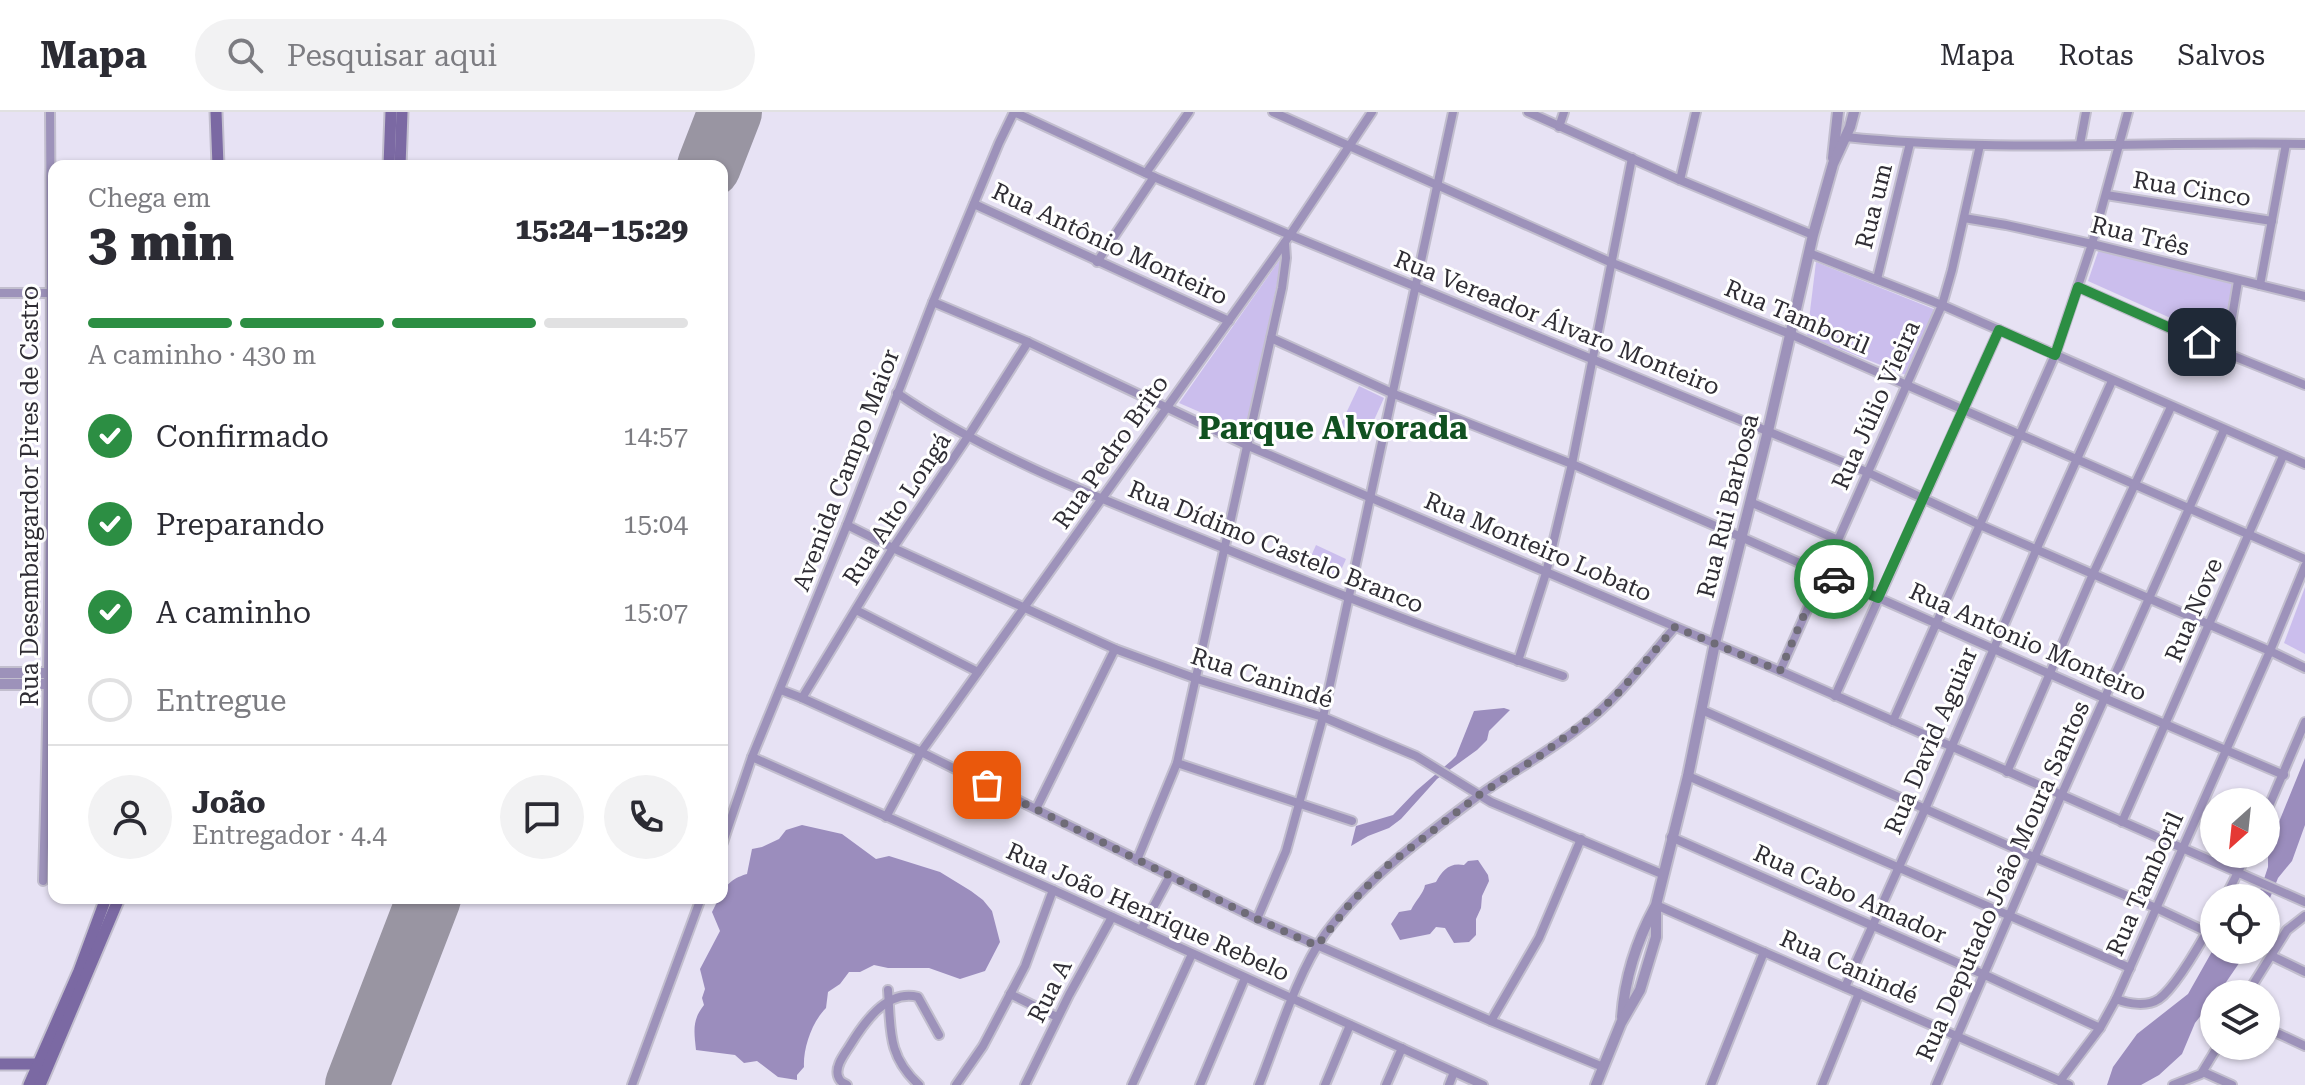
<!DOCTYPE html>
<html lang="pt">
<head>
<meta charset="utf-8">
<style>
  :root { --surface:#fff; --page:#f2f2f3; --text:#2b2b33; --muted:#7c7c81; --line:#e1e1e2; --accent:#2c8e43 }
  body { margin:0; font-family:"Roboto Serif",serif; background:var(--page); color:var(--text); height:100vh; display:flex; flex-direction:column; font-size:30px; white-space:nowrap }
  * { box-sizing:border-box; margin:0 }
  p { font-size:26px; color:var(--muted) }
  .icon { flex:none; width:44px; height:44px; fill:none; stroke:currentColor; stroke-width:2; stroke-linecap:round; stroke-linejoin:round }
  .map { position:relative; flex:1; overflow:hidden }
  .drawer { position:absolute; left:48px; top:48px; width:680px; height:744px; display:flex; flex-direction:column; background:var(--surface); border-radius:16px; box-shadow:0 2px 6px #0004 }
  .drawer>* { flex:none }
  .needle { width:52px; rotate:207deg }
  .buttons { position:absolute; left:2200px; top:676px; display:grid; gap:16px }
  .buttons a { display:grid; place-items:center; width:80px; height:80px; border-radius:50%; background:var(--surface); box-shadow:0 2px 6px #0004; font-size:40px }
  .pin { position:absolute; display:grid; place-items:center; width:68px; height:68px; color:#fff; margin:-34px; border-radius:16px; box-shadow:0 4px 12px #0006 }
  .courier { position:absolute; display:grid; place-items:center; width:80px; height:80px; margin:-40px; border:6px solid #2c8e43; border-radius:50%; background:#fff; color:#222; box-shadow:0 2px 10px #0007 }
  .overview em { font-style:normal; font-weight:800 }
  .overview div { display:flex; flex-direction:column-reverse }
  .overview { display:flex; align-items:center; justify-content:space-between; height:136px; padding:0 40px }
  h1 { font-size:52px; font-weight:800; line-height:60px }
  .bar { display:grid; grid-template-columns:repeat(4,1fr); gap:12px 8px; align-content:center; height:96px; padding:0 40px }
  .bar i { height:10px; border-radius:6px; background:var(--line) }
  .bar .current { background:var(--accent) }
  .bar p { grid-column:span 4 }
  .line { display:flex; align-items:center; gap:20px; padding:0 40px; border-top:2px solid var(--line) }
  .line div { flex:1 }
  .round { display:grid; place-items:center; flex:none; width:84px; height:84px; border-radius:42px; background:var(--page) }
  ol { padding:0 40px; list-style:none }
  li { display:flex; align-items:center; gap:24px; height:88px }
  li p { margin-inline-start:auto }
  li .icon { padding:8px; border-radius:50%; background:var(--accent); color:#fff; stroke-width:4 }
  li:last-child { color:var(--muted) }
  li i { width:44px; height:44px; border:4px solid var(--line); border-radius:50% }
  header { display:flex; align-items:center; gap:48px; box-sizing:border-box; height:112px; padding:0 40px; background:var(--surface); border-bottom:2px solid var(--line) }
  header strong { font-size:38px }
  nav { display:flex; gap:44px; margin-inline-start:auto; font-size:28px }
  .search { width:560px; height:72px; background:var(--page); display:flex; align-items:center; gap:20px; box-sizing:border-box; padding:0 28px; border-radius:44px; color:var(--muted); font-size:30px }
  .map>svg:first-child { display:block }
</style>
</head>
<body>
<header>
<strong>Mapa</strong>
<div class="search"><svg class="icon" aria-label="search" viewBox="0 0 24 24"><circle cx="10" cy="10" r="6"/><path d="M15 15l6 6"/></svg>Pesquisar aqui</div>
<nav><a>Mapa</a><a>Rotas</a><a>Salvos</a></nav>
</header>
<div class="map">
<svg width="2305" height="973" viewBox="0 0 2305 973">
  <rect width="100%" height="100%" fill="#e7e2f4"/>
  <g fill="#cbbeed">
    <path d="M2099,137L2235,171L2224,230L2088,169Z"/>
    <path d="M1283,143L1246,320L1179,291Z"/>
    <path d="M1816,150L1936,198L1906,263L1807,224Z"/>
    <path d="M1359,274L1384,286L1366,326L1340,314Z"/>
    <path d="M1316,433L1346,447L1338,465L1308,451Z"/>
    <path d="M2305,475V542L2284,531Z"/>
  </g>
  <g fill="#9b8dbd">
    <path d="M1504,596L1510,598L1489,619L1487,628L1477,638L1437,667L1401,707L1389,716L1368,724L1351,734L1356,714L1393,703L1416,679L1451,649L1456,644L1474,599Z"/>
    <path d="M2305,646V713L2292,749L2278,766L2268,791L2269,807L2266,811V786H2251L2259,782L2268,755V737Z"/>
    <path d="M802,713L842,722L876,747L889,744L940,760L971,779L983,788L992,799L1000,830L985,859L960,867L929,856H888L874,853L860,860H849L840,872L828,880L826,896C812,910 803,936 804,955L797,963V968L778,965L757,949L744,951L735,943L696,938C694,919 692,908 704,893L702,886L705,877L700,857L720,819L712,800L719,786H722C723,772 736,765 747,762L752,737L762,735L779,727L786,718Z"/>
    <path d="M1478,748L1488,763L1489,769L1482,784L1481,796L1476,807V823L1469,830L1454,831L1445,816L1436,815L1430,822L1400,828L1391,812L1399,800L1411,798C1415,789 1424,781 1425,773L1436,770C1442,759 1449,750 1464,753L1468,749Z"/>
    <path d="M2214,836V838H2248L2218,882H2214V887L2195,911L2182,942L2159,963L2141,973H2107L2113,955L2137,922L2188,882Z"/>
  </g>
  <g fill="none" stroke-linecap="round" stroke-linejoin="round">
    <g stroke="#9995a2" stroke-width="64">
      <path d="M709,54L730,0"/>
      <path d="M357,973L429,786"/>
    </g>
    <g stroke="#c2bece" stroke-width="12">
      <g id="minor">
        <path d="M1014,0L1154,65L1290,123L1869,361L1980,413L2270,539L2305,556"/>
        <path d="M1273,0L1610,150L1790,222L2305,447"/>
        <path d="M1528,0L1680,68L1813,123"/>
        <path d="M1559,15L1564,0"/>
        <path d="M1846,25C1998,41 2152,29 2305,32"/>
        <path d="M2080,32L2086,0"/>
        <path d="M1146,61L1189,0"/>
        <path d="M1680,68L1696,0"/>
        <path d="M2106,83L2272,109"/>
        <path d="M974,92L1229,209"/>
        <path d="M1964,106L2006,113L2092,132L2305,184"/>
        <path d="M1809,141L1942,193L2305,352"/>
        <path d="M1097,150L1154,65"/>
        <path d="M1877,167L1910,31"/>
        <path d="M2260,173L2286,32"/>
        <path d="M2078,175L2226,241L2305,273"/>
        <path d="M0,181H54"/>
        <path d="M933,190L1028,230L1246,333L1780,559L2305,790"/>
        <path d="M1271,226L1394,282L1572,352L1741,425L2104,586L2284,663"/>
        <path d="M2226,241L2238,169"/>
        <path d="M897,281C993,347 1113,391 1221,435C1335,481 1447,525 1563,564"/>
        <path d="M1750,390L1838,428"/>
        <path d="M847,413L893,436L1115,537L1197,567L1323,605L1416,644L1491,690L1662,762"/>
        <path d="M856,498L978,560"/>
        <path d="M1518,549L1546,461L1572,352L1632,46"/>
        <path d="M1780,559L1942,193L1952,158L1980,33"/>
        <path d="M781,578L802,586L921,640L1257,807L1491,909L1603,955"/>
        <path d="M1835,584L1999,218"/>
        <path d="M802,586L893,436L969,323L1028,230"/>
        <path d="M1702,598L2034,745L2156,796L2207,820"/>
        <path d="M1893,609L2055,243L2092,132L2128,0"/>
        <path d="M752,645L1053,778L1483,973"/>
        <path d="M1177,651L1352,709"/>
        <path d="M2007,660L2093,462L2171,295"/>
        <path d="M1688,664L2130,856"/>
        <path d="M1036,697L1115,537"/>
        <path d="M2266,701L2305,610"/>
        <path d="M886,705L921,640L1290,123L1372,0"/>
        <path d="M2122,710L2283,344"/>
        <path d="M1671,725L1985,863L2100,916"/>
        <path d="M722,733L752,645L847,413L933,190L999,31L1014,0"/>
        <path d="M1137,748L1177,651L1282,176L1286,146L1285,131"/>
        <path d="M43,769C51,513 52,256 50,0"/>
        <path d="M2225,786L2247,742"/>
        <path d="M1656,793L2069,973"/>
        <path d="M1257,807L1286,739L1323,605L1453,0"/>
        <path d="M1141,818L1170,764"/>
        <path d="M2272,844L2305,860"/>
        <path d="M1845,875L1925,697L2037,436L2112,269"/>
        <path d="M888,878C891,918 887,944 919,973"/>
        <path d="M1010,882L1057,905"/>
        <path d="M2247,882L2287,818L2305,804"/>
        <path d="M2116,887C2129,892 2147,895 2159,887C2177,874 2203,827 2214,807"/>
        <path d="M1491,909L1539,826L1581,727"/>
        <path d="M2266,916L2305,934"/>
        <path d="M2203,960L2232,973"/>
        <path d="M2060,969L2100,916L2116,887L2270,539L2305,454"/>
        <path d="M632,973L701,786"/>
        <path d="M847,973C842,970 840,970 838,964C835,954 844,943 849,935C863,912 886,877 918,885L939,923"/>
        <path d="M956,973L983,934L1025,854L1053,778"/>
        <path d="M1025,973L1069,883L1112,805"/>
        <path d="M1132,973L1192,842"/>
        <path d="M1200,973L1245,866"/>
        <path d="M1259,973C1277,928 1297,861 1325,822C1366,767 1423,725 1478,684C1511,660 1547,641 1579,616C1617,588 1645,550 1675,515"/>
        <path d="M1325,973L1350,913"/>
        <path d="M1386,973L1402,936"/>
        <path d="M1449,973L1454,960"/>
        <path d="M1711,973L1764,840"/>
        <path d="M1822,973L1859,881"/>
        <path d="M1936,973L2061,684L2224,318"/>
        <path d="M2173,973L2201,962L2218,934"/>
      </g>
    </g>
    <g stroke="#c2bece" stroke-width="14">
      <g id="tertiary">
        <path d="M1833,46L1838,0"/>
        <path d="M0,561H54"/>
        <path d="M0,572H54"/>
        <path d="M1622,905C1625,865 1636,830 1655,795"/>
        <path d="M1596,973L1621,911L1640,878L1656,825V793L1688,664L1715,531L1768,319L1813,123L1833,52L1850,15L1854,0"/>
      </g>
    </g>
    <g stroke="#c2bece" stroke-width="15">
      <g id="secondary">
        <path d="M216,0L218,54"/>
        <path d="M389,54L391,0"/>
        <path d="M400,54L402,0"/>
        <path d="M0,952H41"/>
        <path d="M29,973L79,859L106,786"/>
        <path d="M40,973L119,786"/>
      </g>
    </g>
    <use href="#minor" stroke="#9d92ba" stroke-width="8"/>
    <use href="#tertiary" stroke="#9d92ba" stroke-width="10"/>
    <use href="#secondary" stroke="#7b69a3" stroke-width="11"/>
  </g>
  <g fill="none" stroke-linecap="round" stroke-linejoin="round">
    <path stroke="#6f6c77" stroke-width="8" stroke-dasharray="0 14.4" d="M987,673L1257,807L1317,834L1349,793L1387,754L1479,683L1541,643L1601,598L1622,577L1675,515L1780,559L1822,461L1834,467"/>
    <path stroke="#2c8e43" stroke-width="10" d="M1834,467L1878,486L1999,218L2055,243L2078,175L2202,230"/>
  </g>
  <g text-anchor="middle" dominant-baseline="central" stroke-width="6" stroke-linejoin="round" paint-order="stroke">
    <g font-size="24" fill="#2f2d34" stroke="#fff">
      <text transform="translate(2192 77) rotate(9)">Rua Cinco</text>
      <text transform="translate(1874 94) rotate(-76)">Rua um</text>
      <text transform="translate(2140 124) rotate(14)">Rua Três</text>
      <text transform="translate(1110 132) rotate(25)">Rua Antônio Monteiro</text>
      <text transform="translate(1797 205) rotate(23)">Rua Tamboril</text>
      <text transform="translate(1557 211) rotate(22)">Rua Vereador Álvaro Monteiro</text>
      <text transform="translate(1876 293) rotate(-66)">Rua Júlio Vieira</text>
      <text transform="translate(1111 340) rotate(-55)">Rua Pedro Brito</text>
      <text transform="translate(846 358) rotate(-69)">Avenida Campo Maior</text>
      <text transform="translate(30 384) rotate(-90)">Rua Desembargardor Pires de Castro</text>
      <text transform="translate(1728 394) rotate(-76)">Rua Rui Barbosa</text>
      <text transform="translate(897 397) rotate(-57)">Rua Alto Longá</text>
      <text transform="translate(1276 435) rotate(22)">Rua Dídimo Castelo Branco</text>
      <text transform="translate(1538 435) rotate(23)">Rua Monteiro Lobato</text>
      <text transform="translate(2194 498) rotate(-67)">Rua Nove</text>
      <text transform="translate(2028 530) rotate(24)">Rua Antonio Monteiro</text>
      <text transform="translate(1262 566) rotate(18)">Rua Canindé</text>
      <text transform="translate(1931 629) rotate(-67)">Rua David Aguiar</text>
      <text transform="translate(2003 769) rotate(-66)">Rua Deputado João Moura Santos</text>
      <text transform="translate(2145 772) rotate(-66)">Rua Tamboril</text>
      <text transform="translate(1850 782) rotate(24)">Rua Cabo Amador</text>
      <text transform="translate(1148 800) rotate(24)">Rua João Henrique Rebelo</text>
      <text transform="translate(1849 855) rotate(24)">Rua Canindé</text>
      <text transform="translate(1050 879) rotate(-63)">Rua A</text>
    </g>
    <g font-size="32" font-weight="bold" fill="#115121" stroke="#fff">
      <text x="1333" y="316">Parque Alvorada</text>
    </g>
  </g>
</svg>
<div class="buttons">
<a><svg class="needle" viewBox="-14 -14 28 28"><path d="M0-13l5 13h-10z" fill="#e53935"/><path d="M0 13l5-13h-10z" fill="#7c7c81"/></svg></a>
<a><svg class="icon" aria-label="locate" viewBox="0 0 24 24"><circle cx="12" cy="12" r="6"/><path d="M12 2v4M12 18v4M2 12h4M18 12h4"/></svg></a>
<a><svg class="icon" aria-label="layers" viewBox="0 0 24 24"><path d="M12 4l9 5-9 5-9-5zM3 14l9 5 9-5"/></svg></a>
</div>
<div class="pin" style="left:987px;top:673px;background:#ea580c"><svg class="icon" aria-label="bag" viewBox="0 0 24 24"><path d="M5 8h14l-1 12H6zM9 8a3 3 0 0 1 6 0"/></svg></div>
<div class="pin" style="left:2202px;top:230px;background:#1f2937"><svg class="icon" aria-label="home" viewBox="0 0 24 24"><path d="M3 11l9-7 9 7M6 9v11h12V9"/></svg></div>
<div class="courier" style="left:1834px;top:467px"><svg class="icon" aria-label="car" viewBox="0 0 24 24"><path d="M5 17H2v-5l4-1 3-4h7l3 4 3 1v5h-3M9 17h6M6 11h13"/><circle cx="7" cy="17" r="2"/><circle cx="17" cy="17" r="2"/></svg></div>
<section class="drawer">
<div class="overview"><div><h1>3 min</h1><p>Chega em</p></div><em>15:24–15:29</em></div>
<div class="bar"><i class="current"></i><i class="current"></i><i class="current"></i><i></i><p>A caminho · 430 m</p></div>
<ol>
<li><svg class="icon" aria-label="check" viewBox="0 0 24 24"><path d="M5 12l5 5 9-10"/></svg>Confirmado<p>14:57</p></li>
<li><svg class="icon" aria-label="check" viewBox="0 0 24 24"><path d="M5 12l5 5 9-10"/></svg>Preparando<p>15:04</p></li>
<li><svg class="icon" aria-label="check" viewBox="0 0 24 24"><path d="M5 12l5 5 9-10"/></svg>A caminho<p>15:07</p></li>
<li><i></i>Entregue</li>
</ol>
<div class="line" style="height:144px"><a class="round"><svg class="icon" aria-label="person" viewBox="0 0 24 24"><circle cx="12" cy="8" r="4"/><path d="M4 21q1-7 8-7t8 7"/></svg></a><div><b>João</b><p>Entregador · 4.4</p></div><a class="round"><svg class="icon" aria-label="chat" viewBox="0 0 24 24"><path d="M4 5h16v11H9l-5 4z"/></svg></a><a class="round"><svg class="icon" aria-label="phone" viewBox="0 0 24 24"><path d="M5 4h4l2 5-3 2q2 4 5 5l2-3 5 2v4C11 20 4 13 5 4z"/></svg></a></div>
</section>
</div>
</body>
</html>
